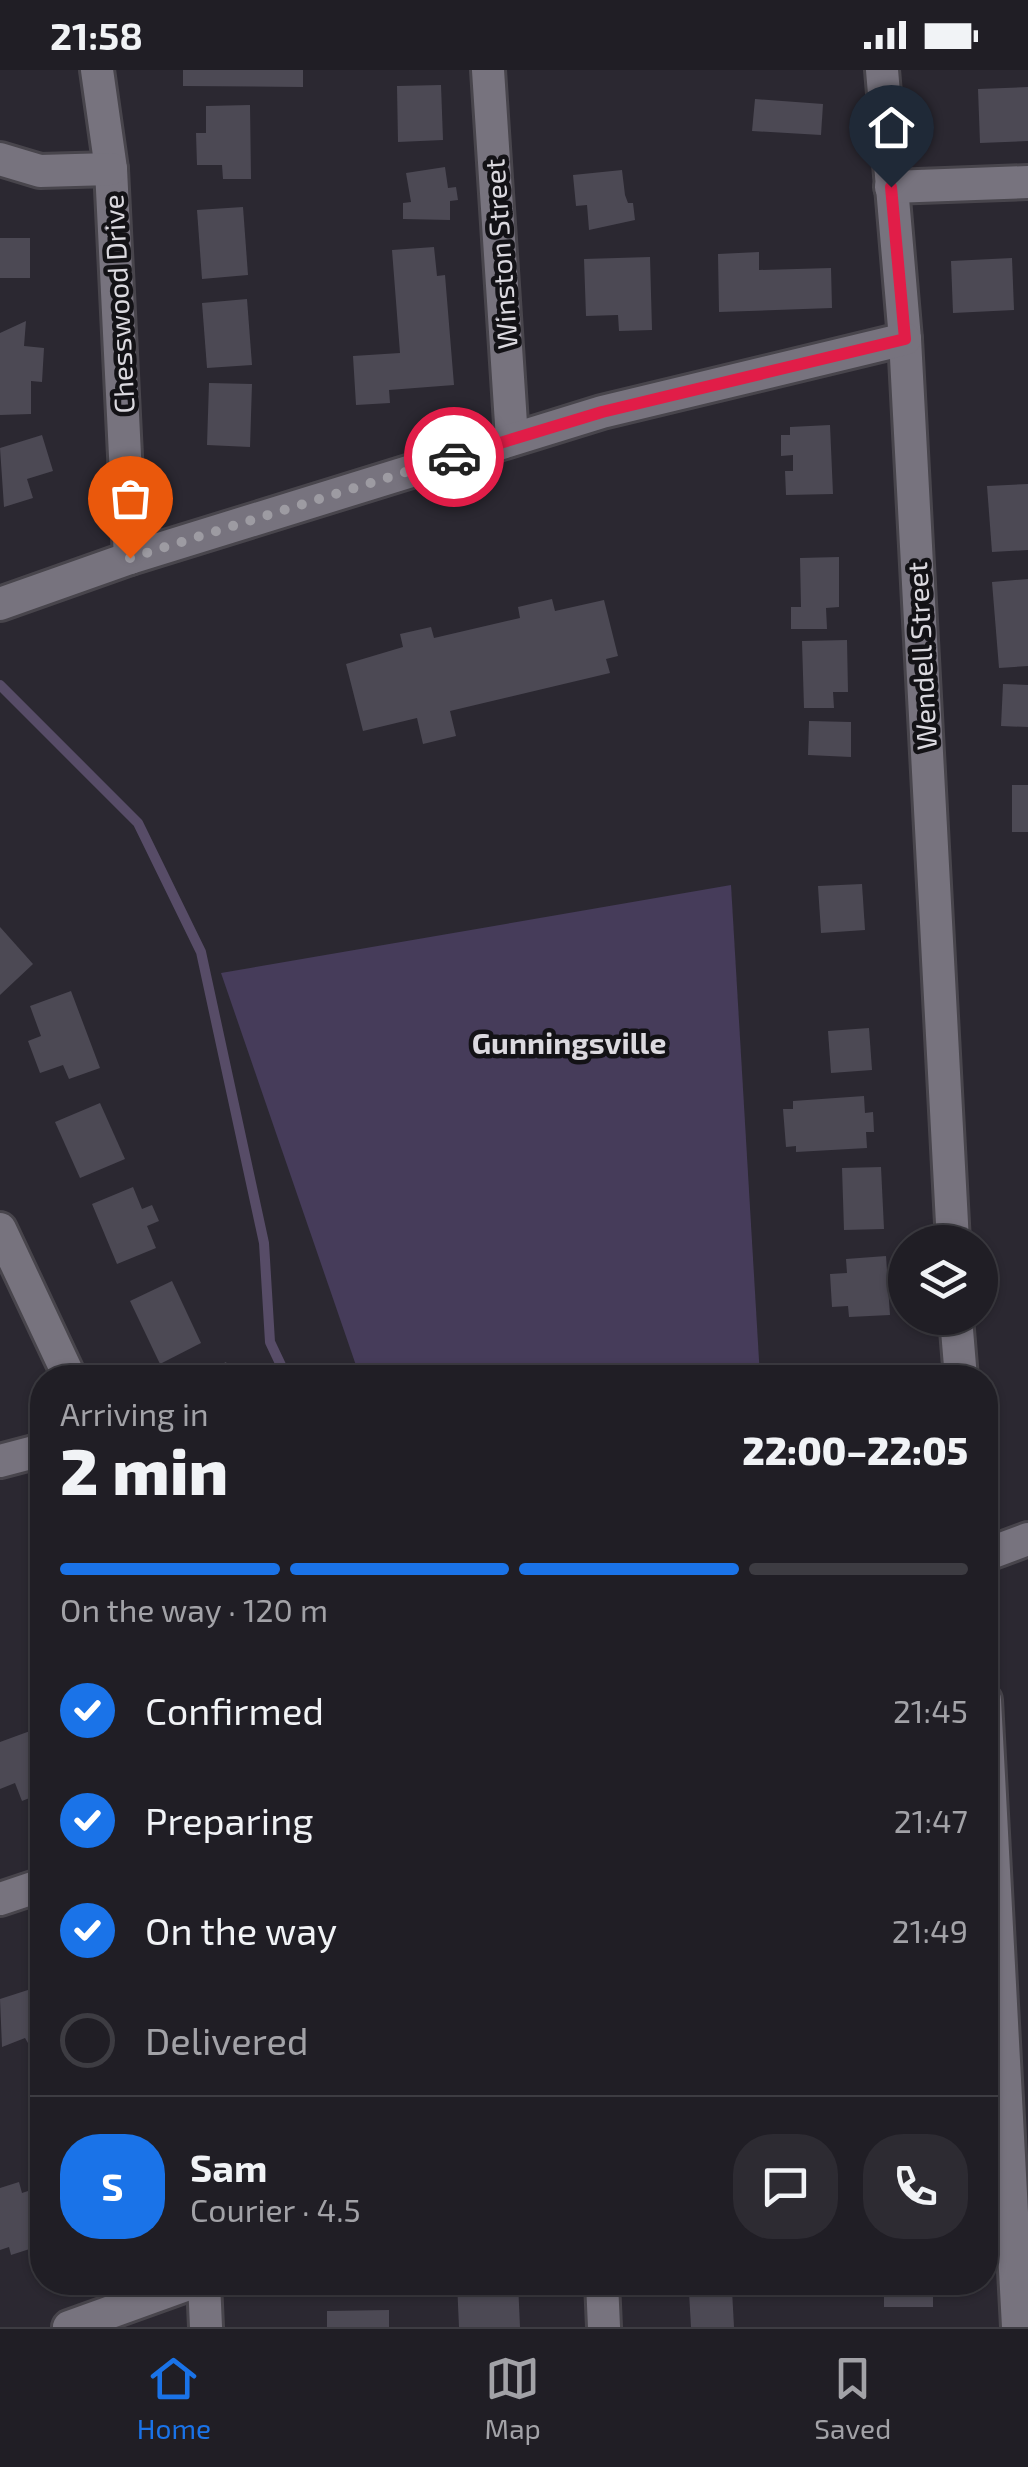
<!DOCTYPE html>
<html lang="en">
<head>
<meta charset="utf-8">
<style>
  :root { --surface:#201e25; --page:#2d2b32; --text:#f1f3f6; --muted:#a2a2a7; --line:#3d3c42; --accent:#1a73e8 }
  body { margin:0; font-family:"Exo 2",sans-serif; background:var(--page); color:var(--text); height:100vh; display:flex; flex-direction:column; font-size:38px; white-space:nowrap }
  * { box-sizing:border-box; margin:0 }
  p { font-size:32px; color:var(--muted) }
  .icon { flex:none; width:55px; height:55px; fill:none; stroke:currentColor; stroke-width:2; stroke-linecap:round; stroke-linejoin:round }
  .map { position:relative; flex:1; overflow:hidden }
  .details { position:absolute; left:30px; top:1295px; width:968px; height:930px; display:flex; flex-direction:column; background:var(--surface); border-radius:40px; box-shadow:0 2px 8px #0004,0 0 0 2px var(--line) }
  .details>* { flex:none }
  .buttons { position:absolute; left:888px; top:1155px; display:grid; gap:20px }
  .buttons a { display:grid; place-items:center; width:110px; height:110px; border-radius:50%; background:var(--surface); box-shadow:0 2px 8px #0004,0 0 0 2px var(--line); font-size:50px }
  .pin { position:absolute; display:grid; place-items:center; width:85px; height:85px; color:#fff; margin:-102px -42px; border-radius:50% 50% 50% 0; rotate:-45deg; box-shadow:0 0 10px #0007 }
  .pin .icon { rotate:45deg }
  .courier { position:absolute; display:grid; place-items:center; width:100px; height:100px; margin:-50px; border:8px solid #e11d48; border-radius:50%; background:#fff; color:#222; box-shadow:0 2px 12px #0007 }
  .overview em { font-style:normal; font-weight:800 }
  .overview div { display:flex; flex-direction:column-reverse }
  .overview { display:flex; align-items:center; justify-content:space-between; height:170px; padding:0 30px }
  h1 { font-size:65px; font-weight:800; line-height:75px }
  .bar { display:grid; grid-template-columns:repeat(4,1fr); gap:15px 10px; align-content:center; height:120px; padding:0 30px }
  .bar i { height:12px; border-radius:8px; background:var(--line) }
  .bar .active { background:var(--accent) }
  .bar p { grid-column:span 4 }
  .line { display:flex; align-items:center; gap:25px; padding:0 30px; border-top:2px solid var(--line) }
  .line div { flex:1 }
  .round { display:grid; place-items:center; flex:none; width:105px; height:105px; border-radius:40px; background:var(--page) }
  ol { padding:0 30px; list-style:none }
  li { display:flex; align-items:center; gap:30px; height:110px }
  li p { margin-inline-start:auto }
  li .icon { padding:10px; border-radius:50%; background:var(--accent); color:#fff; stroke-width:4 }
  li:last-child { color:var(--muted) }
  li i { width:55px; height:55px; border:5px solid var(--line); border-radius:50% }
  .status { display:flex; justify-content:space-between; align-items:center; height:70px; padding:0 50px; background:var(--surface); direction:ltr }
  .status svg { height:28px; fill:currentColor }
  .dock { display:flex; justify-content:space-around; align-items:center; height:140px; border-top:2px solid var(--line); background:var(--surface); font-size:28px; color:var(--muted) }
  .dock a { display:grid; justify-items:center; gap:5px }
  .dock .active { color:var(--accent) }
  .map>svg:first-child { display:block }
</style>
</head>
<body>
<div class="status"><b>21:58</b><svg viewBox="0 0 49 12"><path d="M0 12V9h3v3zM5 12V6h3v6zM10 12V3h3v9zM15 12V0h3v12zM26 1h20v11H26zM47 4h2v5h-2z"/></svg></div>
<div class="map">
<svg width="1028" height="2257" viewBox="0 0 1028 2257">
  <rect width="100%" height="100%" fill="#2b2831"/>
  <path fill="#463c5a" d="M731,815L760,1307H360L221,903Z"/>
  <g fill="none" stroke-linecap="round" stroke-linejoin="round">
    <path stroke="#574c67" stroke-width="10" d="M0,615L138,753L201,882L264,1173L270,1272L287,1308"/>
  </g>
  <g fill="#4c4954">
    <path d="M183,0H303V17L183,16Z"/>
    <path d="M441,15L443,70L398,72L397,16Z"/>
    <path d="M1028,17V71L980,73L978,19Z"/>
    <path d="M755,29L823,34L821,65L752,61Z"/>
    <path d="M250,35L251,109H223L222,95H197L196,63H206V36Z"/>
    <path d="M445,97L448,118L456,117L458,130L450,131V150L403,149V133L411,132L406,103Z"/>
    <path d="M622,100L625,125L628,133H633L635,150L589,160L587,135L576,136L573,105Z"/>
    <path d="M243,137L248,205L202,209L197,140Z"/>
    <rect x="0" y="168" width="30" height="40"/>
    <path d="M434,177L437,206L445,205L454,315L389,320L390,333L356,335L353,286L400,283L392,180Z"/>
    <path d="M759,182V200L831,198L832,238L719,242L718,184Z"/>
    <path d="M650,187L652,260L619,261L618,245L586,246L584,189Z"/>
    <path d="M1012,188L1014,240L953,243L951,191Z"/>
    <path d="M247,229L252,295L207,298L202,233Z"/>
    <path d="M26,251L24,276L44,278L42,312L31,311V344L0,345V263Z"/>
    <path d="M209,313L252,314L250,377L207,375Z"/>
    <path d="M830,355L833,424L786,425L785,401H793V385L781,386V365H790V357Z"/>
    <path d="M42,365L53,401L27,409L33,428L4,437L0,378Z"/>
    <path d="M1028,414V480L992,482L987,416Z"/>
    <path d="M839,487V537L826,538L827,559H791V537H801L800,488Z"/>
    <path d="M1028,509V596L999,598L992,512Z"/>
    <path d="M552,529L555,541L604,530L618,586L606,589L610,603L450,641L456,666L423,674L417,648L363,661L346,594L403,577L400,564L431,557L434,568L520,548L518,537Z"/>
    <path d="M847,570L848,622H833L834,638H804L802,571Z"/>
    <path d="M1003,614L1028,615V657L1001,656Z"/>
    <path d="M809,651L851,652V687L808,685Z"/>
    <rect x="1012" y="715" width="16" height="47"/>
    <path d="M862,814L865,860L821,863L818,816Z"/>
    <path d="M0,857L33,894L0,925Z"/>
    <path d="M71,921L100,998L69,1009L63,995L40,1003L28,971L41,966L30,936Z"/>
    <path d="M869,958L872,1000L831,1003L828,961Z"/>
    <path d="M864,1026L865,1043L873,1042L874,1062H866L867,1078L796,1082V1076L786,1077L783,1039H793V1031Z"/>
    <path d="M100,1033L125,1089L80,1108L55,1052Z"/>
    <path d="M881,1097L884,1159L844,1160L842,1098Z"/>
    <path d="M133,1117L142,1139L152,1135L159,1151L147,1156L156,1178L117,1194L92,1134Z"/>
    <path d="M886,1186L890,1245L849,1247L848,1236L832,1237L830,1204L847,1203L846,1189Z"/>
    <path d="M172,1211L201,1273L160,1294L130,1231Z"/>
    <path d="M226,1292L233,1308H195Z"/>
    <path d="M41,1657L42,1723L22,1731L15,1713L0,1719V1672Z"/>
    <path d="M42,1907V1988L38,1990L25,1968L2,1977L0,1929L31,1919L29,1911Z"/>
    <path d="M19,2112L22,2123L34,2119L38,2132L42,2131V2175L11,2185L9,2177L0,2180V2118Z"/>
    <path d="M457,2212H518L520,2257H459Z"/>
    <rect x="884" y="2212" width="49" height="25"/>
    <path d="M732,2220L734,2257H691L689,2222Z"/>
    <path d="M389,2240V2257H327V2241Z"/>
  </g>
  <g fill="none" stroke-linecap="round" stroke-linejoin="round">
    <g stroke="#48454c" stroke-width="38">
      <g id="minor">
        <path d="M97,0L111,99L130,488"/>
        <path d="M488,0L512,369"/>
        <path d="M882,0L905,269L953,1172"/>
        <path d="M0,89L40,101L111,99"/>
        <path d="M891,117L1028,112"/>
        <path d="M0,534L130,488L602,342L905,269"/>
        <path d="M0,1159L70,1308"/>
        <path d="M956,1248L961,1308"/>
        <path d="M0,1391L42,1380"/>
        <path d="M985,1485L1028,1469"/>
        <path d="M985,1630L1018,2257"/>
        <path d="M0,1829L42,1815"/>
        <path d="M204,2212L206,2257"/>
        <path d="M602,2212L604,2257"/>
        <path d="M69,2257L194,2212"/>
      </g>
    </g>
    <use href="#minor" stroke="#77737e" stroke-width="32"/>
  </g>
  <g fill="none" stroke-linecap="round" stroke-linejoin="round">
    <path stroke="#9d9ba2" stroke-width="10" stroke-dasharray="0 18" d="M130,488L454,387"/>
    <path stroke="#e11d48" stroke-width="12" d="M454,387L602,342L905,269L891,117"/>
  </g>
  <g text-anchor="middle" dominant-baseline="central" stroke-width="9" stroke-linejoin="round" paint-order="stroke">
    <g font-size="28" fill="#dbd9df" stroke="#131216">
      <text transform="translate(500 184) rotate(-94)">Winston Street</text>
      <text transform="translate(118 234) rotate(-93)">Chesswood Drive</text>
      <text transform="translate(921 586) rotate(-93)">Wendell Street</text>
    </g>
    <g font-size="30" font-weight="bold" fill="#dbd9df" stroke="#131216">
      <text x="569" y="972">Gunningsville</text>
    </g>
  </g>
</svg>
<div class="buttons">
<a><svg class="icon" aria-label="layers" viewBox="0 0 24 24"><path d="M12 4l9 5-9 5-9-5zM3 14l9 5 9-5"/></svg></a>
</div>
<div class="pin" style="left:130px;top:488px;background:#ea580c"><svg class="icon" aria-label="bag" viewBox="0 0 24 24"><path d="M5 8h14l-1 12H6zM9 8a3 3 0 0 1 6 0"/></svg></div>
<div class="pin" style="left:891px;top:117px;background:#1f2937"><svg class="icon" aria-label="home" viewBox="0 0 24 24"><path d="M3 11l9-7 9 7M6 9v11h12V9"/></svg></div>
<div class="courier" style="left:454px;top:387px"><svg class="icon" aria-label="car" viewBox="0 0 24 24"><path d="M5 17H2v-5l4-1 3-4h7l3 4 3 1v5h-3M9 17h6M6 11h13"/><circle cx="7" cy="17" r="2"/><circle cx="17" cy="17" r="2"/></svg></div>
<section class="details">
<div class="overview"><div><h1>2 min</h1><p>Arriving in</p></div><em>22:00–22:05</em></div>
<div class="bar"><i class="active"></i><i class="active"></i><i class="active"></i><i></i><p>On the way · 120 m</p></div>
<ol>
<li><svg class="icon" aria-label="check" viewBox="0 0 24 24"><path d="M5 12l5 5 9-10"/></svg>Confirmed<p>21:45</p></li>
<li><svg class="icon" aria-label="check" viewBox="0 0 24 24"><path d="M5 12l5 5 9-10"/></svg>Preparing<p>21:47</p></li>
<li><svg class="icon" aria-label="check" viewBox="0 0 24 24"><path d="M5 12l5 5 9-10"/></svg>On the way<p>21:49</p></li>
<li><i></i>Delivered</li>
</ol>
<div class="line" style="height:180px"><b class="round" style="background:var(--accent);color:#fff">S</b><div><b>Sam</b><p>Courier · 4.5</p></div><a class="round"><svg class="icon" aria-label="chat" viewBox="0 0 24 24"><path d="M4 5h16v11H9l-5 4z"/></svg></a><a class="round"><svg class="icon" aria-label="phone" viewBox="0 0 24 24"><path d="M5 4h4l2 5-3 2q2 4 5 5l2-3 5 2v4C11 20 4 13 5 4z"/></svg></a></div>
</section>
</div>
<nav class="dock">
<a class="active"><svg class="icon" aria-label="home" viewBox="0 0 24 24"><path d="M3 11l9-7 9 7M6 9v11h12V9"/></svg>Home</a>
<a><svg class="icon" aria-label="map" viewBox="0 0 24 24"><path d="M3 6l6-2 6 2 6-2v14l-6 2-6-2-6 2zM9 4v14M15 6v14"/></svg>Map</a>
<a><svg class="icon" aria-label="saved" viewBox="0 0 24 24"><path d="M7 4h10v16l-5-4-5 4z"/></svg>Saved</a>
</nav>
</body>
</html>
